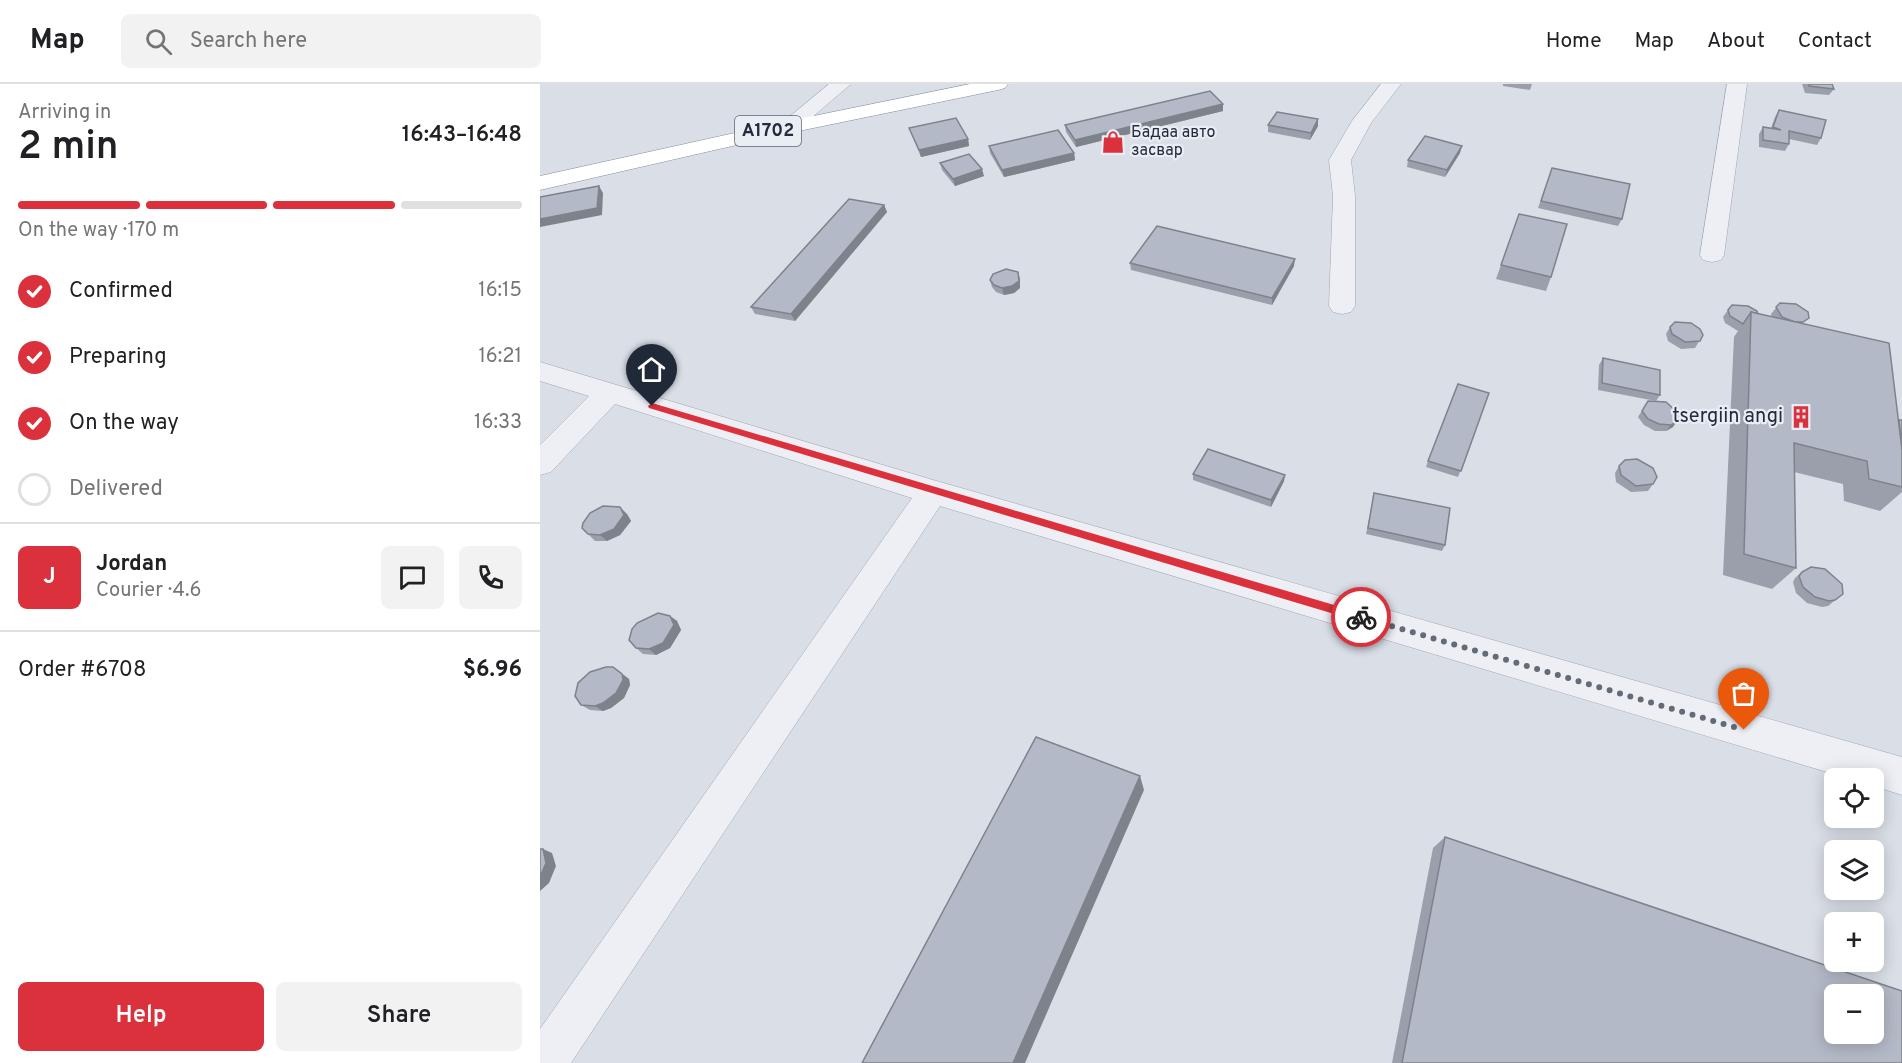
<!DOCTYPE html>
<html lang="en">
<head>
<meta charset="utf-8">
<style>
  :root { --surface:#fff; --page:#f2f2f2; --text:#202124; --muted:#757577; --line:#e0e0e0; --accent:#da313c }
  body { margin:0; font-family:Overpass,sans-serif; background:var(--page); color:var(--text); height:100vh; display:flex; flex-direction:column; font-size:22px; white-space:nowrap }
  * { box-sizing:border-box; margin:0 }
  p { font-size:20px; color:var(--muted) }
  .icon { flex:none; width:33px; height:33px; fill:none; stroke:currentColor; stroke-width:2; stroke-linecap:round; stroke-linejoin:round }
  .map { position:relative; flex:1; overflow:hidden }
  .details { display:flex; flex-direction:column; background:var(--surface); width:540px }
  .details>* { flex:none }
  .buttons { position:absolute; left:1284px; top:684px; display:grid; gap:12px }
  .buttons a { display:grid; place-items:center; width:60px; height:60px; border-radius:9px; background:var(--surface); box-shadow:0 3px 15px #0003; font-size:30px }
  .pin { position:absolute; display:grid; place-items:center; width:51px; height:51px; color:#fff; margin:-62px -26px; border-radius:50% 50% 50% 0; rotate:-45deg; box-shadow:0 0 6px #0007 }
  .pin .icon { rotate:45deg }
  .courier { position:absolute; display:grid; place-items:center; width:60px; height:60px; margin:-30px; border:4px solid #da313c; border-radius:50%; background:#fff; color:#222; box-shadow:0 2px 8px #0007 }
  .overview em { font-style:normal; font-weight:600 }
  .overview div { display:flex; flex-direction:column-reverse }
  .overview { display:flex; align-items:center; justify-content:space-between; height:102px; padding:0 18px }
  h1 { font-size:39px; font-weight:600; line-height:45px }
  .bar { display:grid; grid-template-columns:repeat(4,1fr); gap:9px 6px; align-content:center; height:72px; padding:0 18px }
  .bar i { height:8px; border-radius:4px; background:var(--line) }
  .bar .current { background:var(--accent) }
  .bar p { grid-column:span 4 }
  .line { display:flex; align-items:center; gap:15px; padding:0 18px; border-top:2px solid var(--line) }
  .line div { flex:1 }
  .round { display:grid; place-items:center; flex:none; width:63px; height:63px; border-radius:9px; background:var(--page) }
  ol { padding:0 18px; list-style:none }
  li { display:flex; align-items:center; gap:18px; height:66px }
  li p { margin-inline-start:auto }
  li .icon { padding:6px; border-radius:50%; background:var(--accent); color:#fff; stroke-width:4 }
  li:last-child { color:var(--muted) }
  li i { width:33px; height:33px; border:3px solid var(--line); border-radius:50% }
  .action { display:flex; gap:12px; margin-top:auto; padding:12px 18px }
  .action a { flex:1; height:69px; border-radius:9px; background:var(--accent); color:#fff; font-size:24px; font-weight:600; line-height:69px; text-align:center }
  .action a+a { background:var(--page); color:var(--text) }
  header { display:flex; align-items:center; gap:36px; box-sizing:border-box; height:84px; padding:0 30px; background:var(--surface); border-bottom:2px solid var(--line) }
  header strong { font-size:28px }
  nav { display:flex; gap:33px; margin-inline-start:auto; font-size:21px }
  .search { width:420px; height:54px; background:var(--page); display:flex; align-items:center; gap:15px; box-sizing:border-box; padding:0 21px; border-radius:9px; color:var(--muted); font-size:22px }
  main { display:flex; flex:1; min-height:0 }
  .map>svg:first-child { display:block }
</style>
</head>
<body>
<header>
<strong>Map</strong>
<div class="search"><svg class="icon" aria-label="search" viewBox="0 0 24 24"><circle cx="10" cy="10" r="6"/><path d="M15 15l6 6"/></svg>Search here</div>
<nav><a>Home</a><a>Map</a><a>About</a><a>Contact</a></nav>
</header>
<main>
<section class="details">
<div class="overview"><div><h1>2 min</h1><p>Arriving in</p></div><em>16:43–16:48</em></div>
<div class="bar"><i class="current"></i><i class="current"></i><i class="current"></i><i></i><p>On the way · 170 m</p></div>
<ol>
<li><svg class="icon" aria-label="check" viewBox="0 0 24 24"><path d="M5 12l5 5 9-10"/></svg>Confirmed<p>16:15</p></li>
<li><svg class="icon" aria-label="check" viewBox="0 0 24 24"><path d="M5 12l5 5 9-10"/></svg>Preparing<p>16:21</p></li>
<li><svg class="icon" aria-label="check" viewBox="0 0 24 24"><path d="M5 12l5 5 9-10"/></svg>On the way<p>16:33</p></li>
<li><i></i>Delivered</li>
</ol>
<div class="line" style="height:108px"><b class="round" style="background:var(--accent);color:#fff">J</b><div><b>Jordan</b><p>Courier · 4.6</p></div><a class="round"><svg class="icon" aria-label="chat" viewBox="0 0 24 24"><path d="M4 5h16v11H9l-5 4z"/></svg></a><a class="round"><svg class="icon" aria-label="phone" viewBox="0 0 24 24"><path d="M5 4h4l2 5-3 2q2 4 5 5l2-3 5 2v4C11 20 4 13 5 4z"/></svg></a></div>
<div class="line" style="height:78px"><div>Order #6708</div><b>$6.96</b></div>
<div class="action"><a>Help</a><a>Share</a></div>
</section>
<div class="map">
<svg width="1362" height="979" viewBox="0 0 1362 979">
  <rect width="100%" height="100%" fill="#dadee7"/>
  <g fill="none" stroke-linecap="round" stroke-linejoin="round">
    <g stroke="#9fa5b1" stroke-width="1">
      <g id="minor">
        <path d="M289,0H311L256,47L249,49L242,47L239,43L242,39Z"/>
        <path d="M841,0H861L831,39L811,76L815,112V222L811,228L802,230L793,228L789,222L793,112L789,76L812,37Z"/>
        <path d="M1187,0H1207L1184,171L1181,176L1172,178L1163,176L1160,171Z"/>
        <path d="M0,278L393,396L1362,673V711L1334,702V694H1307L400,422L31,979H0V945L372,414L75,320L11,388L0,391V361L49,312L0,297Z"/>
      </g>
    </g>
    <g stroke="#808a9e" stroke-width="1">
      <path id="highway" d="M430,0H468L465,4L458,6L249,49L0,106V92L249,37Z"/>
    </g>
    <use href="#minor" fill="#edeff5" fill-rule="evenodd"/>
    <use href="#highway" fill="#fff" fill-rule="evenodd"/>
  </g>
  <g fill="#9b9fab">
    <path d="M963,0H992L990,6L963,2Z"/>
    <path d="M1262,0H1292L1294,5L1289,11L1265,9Z"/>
    <path d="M683,20V27L536,63L526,48L525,41Z"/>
    <path d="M1239,26L1281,54L1277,61L1249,55V60L1245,67L1219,63V50L1223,43L1231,44L1235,33Z"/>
    <path d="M778,35V42L770,56L728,48V41Z"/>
    <path d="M369,44L428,55L429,62L381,73Z"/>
    <path d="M449,62L534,69L535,76L464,93L450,69Z"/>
    <path d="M920,69L905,93L867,83L868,76Z"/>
    <path d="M400,79L444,92L415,102L402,86Z"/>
    <path d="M1012,84L1082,135L1078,142L998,124Z"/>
    <path d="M344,121L347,128L255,237L215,230L211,223Z"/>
    <path d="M979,130L1011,193L1006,207L956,195Z"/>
    <path d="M590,179L754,182L732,221L591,186Z"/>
    <path d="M480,195V204L474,209L464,211L456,208L452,203L450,196Z"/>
    <path d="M1240,219L1265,240L1359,336H1362V408L1340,427L1304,417L1303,400L1254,388L1256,484L1232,505L1183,491L1194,253L1198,247L1185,239L1183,233L1188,226L1218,230L1232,233L1231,230Z"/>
    <path d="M1130,243L1163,251L1155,264L1141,265L1128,257L1126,250Z"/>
    <path d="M1063,274L1120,311L1116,317L1058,306L1059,281Z"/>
    <path d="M949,309L918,393L886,383L888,377Z"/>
    <path d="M1108,317L1133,343L1126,347H1115L1104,341L1098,333Z"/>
    <path d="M1079,382L1113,400L1108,407L1091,408L1076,398L1075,389Z"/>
    <path d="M653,390L745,391L744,397L731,423L653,396Z"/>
    <path d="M833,415L905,461L902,467L826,450Z"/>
    <path d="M87,430L91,437L80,451L67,457H55L48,450Z"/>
    <path d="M1262,488L1303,510L1288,522L1282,523L1267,519L1256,509L1253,498L1255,494Z"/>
    <path d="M130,532L137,537L141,546L130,564L116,571L103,570L96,564Z"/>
    <path d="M73,583L89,595L90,601L84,614L71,624L63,627L50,626L41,621Z"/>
    <path d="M905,753L1362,979H852L893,764Z"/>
  </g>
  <g fill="#7e828b">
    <path d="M683,20V27L536,63L535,56Z"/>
    <path d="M778,35V42L770,56L771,49Z"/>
    <path d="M428,55L429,62L381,73L379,66Z"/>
    <path d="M922,62L920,69L905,93L907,86Z"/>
    <path d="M534,69L535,76L464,93L462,86Z"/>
    <path d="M442,85L444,92L415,102L413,95Z"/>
    <path d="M59,102L63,109L62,131L0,143V135Z"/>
    <path d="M344,121L347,128L255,237L251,230Z"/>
    <path d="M755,175L754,182L732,221V214Z"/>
    <path d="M478,188L480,195V204L474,209L464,211L462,204Z"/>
    <path d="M1138,336L1133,343L1126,347L1131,341Z"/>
    <path d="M745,391L744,397L731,423V416Z"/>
    <path d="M80,423L87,430L91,437L80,451L67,457L60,451Z"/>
    <path d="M130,532L137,537L141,546L130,564L116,571L109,565Z"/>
    <path d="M73,583L89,595L90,601L84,614L71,624L63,627L55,622Z"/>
    <path d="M600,692L604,706L485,979H473Z"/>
    <path d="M3,765L12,769L16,782L9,799L0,807V793Z"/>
  </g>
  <g fill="#b4b9c7" stroke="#7e828b" stroke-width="1.5" fill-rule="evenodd">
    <path d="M1269,0H1292L1294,5L1269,2Z"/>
    <path d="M670,7L683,20L535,56L525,41Z"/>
    <path d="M1239,26L1286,36L1281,54L1249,47V60L1223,56V43L1241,46L1233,43Z"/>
    <path d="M737,28L778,35L771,49L728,41Z"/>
    <path d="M416,34L428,55L379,66L369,44Z"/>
    <path d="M518,46L534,69L462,86L449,62Z"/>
    <path d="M885,52L922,62L907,86L868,76Z"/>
    <path d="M429,70L442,85L413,95L400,79Z"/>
    <path d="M1012,84L1090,100L1082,135L1001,117Z"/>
    <path d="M59,102L57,124L0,135V113Z"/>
    <path d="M309,115L344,121L251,230L211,223Z"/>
    <path d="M979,130L1027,140L1011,193L961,181Z"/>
    <path d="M617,142L755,175L732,214L590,179Z"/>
    <path d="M466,185L478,188L479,197L472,202L462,204L454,201L450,196L453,190Z"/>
    <path d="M1240,219L1256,220L1268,228L1269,234L1263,238H1255L1242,233L1236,223Z"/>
    <path d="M1192,221L1208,222L1217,227L1218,230L1211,228L1203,240L1190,232L1188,226Z"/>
    <path d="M1211,228L1349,259L1362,366V403L1329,395L1327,377L1254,359L1256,484L1204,470Z"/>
    <path d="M1135,238L1151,239L1160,245L1163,251L1160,257L1145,258L1132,250L1130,243Z"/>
    <path d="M1063,274L1120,286V311L1062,299Z"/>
    <path d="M918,300L949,309L921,387L888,377Z"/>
    <path d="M1108,317L1126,318L1138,329V336L1131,341L1119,340L1108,335L1102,327Z"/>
    <path d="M1359,336H1362V355L1361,354Z"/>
    <path d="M668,365L745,391L731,416L653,390Z"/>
    <path d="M1097,375L1113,384L1117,393L1113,400L1096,402L1081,391L1079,382L1085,376Z"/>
    <path d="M834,409L910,424L905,461L828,444Z"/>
    <path d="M63,422L80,423L84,431L74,445L60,451L48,450L42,444L43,439L50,429Z"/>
    <path d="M1271,483L1285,485L1302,500L1303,510L1295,516L1289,517L1275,513L1263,503L1259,492L1262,488Z"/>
    <path d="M118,529L130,532L134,541L123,559L109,565L96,564L89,556L92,545L97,539Z"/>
    <path d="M66,583H73L82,590L83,596L76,609L63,619L55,622L41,621L35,612L38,599L50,588Z"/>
    <path d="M496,653L600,692L473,979H322Z"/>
    <path d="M905,753L1362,907V979H862ZM1294,910H1334V950H1294Z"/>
    <path d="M0,765H3L6,779L0,793Z"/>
  </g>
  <path fill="#da313c" d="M112,319L821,529L826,533L821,538L109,324L108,322Z"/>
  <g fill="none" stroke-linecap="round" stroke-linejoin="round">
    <path stroke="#636a78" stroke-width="6" stroke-dasharray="0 10.8" d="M821,533L1204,646"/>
  </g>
  <defs>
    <g id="shop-bare" transform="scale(1.8)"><path d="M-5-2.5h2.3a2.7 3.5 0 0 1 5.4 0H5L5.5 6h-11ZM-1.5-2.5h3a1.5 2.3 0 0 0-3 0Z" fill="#da313c" stroke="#e9edf4" stroke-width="2.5" paint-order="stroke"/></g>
    <g id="building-bare" transform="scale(1.8)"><path d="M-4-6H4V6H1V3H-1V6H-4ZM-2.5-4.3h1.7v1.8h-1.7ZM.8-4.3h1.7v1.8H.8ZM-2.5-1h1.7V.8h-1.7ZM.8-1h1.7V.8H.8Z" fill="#da313c" stroke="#e9edf4" stroke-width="2.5" paint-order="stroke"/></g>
  </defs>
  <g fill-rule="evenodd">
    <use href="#shop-bare" x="573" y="58"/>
    <use href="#building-bare" x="1261" y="333"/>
  </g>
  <g text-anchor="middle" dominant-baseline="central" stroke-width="4.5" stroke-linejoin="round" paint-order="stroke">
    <g font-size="16" fill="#232b3d" stroke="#e9edf4" text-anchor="start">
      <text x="591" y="49">Бадаа авто<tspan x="591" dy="18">засвар</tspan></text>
    </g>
    <rect fill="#e9edf4" stroke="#5e6574" stroke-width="1.5" x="195" y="32" width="66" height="30" rx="4.5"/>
    <g font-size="18" font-weight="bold" fill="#232b3d">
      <text x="228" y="47">A1702</text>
    </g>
    <g font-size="20" fill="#232b3d" stroke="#e9edf4" text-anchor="end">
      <text x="1243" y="333">tsergiin angi</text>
    </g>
  </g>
</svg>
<div class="buttons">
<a><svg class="icon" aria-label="locate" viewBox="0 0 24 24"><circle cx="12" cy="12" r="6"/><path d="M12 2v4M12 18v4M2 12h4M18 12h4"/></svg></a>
<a><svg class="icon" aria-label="layers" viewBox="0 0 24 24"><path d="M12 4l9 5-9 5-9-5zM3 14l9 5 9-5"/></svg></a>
<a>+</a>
<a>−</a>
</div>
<div class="pin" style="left:1204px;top:646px;background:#ea580c"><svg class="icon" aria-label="bag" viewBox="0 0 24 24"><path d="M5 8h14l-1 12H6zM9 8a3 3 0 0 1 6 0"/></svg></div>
<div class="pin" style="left:112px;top:322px;background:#1f2937"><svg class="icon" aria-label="home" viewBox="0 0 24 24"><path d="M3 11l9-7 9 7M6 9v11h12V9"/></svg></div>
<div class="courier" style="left:821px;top:533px"><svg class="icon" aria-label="bike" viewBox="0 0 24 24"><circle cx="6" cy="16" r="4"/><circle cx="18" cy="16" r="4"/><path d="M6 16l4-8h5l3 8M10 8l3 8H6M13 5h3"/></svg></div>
</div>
</main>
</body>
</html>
